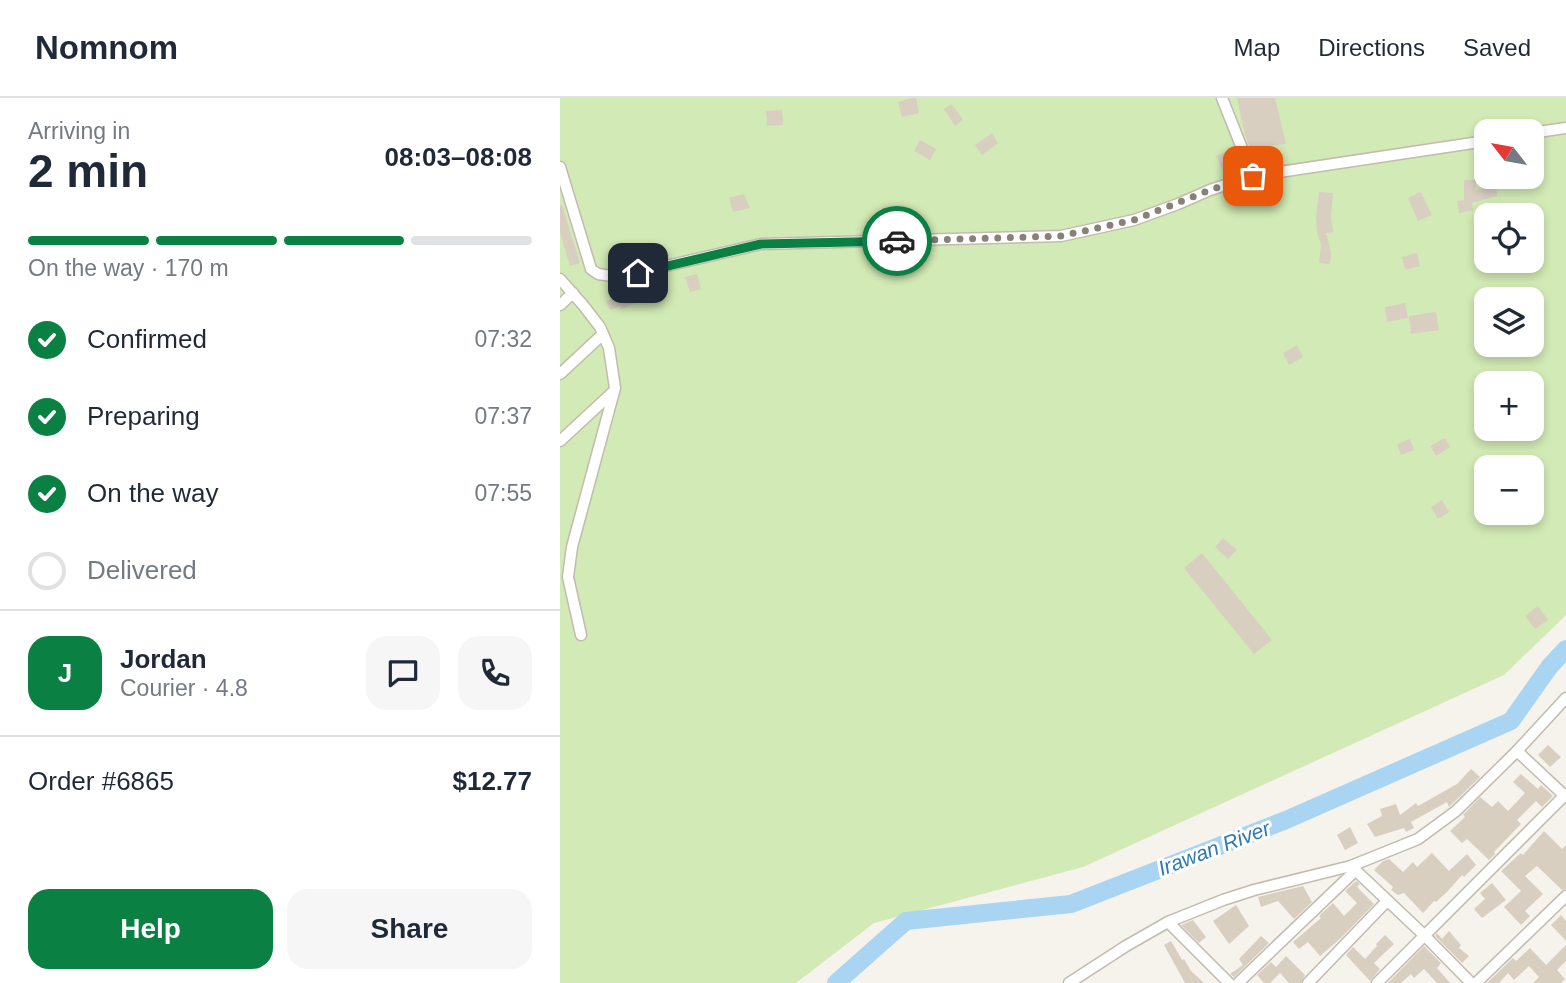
<!DOCTYPE html>
<html lang="en">
<head>
<meta charset="utf-8">
<style>
  :root { --surface:#fff; --page:#f6f6f7; --text:#1f2937; --muted:#747a83; --line:#e0e1e3; --accent:#0b8043 }
  body { margin:0; font-family:Helvetica,sans-serif; background:var(--page); color:var(--text); height:100vh; display:flex; flex-direction:column; font-size:26px; white-space:nowrap }
  * { box-sizing:border-box; margin:0 }
  p { font-size:23px; color:var(--muted) }
  .icon { flex:none; width:38px; height:38px; fill:none; stroke:currentColor; stroke-width:2; stroke-linecap:round; stroke-linejoin:round }
  .map { position:relative; flex:1; overflow:hidden }
  .side { display:flex; flex-direction:column; background:var(--surface); width:560px }
  .side>* { flex:none }
  .needle { width:46px; rotate:301deg }
  .fabs { position:absolute; left:914px; top:21px; display:grid; gap:14px }
  .fabs a { display:grid; place-items:center; width:70px; height:70px; border-radius:14px; background:var(--surface); box-shadow:0 4px 10px #0003; font-size:35px }
  .pin { position:absolute; display:grid; place-items:center; width:60px; height:60px; color:#fff; margin:-30px; border-radius:14px; box-shadow:0 4px 10px #0006 }
  .courier { position:absolute; display:grid; place-items:center; width:70px; height:70px; margin:-35px; border:5px solid #0b8043; border-radius:50%; background:#fff; color:#222; box-shadow:0 2px 9px #0007 }
  .headline em { font-style:normal; font-weight:600 }
  .headline div { display:flex; flex-direction:column-reverse }
  .headline { display:flex; align-items:center; justify-content:space-between; height:119px; padding:0 28px }
  h1 { font-size:46px; font-weight:600; line-height:52px }
  .bar { display:grid; grid-template-columns:repeat(4,1fr); gap:10px 7px; align-content:center; height:84px; padding:0 28px }
  .bar i { height:9px; border-radius:5px; background:var(--line) }
  .bar .current { background:var(--accent) }
  .bar p { grid-column:span 4 }
  .line { display:flex; align-items:center; gap:18px; padding:0 28px; border-top:2px solid var(--line) }
  .line div { flex:1 }
  .round { display:grid; place-items:center; flex:none; width:74px; height:74px; border-radius:21px; background:var(--page) }
  ol { padding:0 28px; list-style:none }
  li { display:flex; align-items:center; gap:21px; height:77px }
  li p { margin-inline-start:auto }
  li .icon { padding:7px; border-radius:50%; background:var(--accent); color:#fff; stroke-width:4 }
  li:last-child { color:var(--muted) }
  li i { width:38px; height:38px; border:4px solid var(--line); border-radius:50% }
  .button { display:flex; gap:14px; margin-top:auto; padding:14px 28px }
  .button a { flex:1; height:80px; border-radius:21px; background:var(--accent); color:#fff; font-size:28px; font-weight:600; line-height:80px; text-align:center }
  .button a+a { background:var(--page); color:var(--text) }
  header { display:flex; align-items:center; gap:42px; box-sizing:border-box; height:98px; padding:0 35px; background:var(--surface); border-bottom:2px solid var(--line) }
  header strong { font-size:33px }
  nav { display:flex; gap:38px; margin-inline-start:auto; font-size:24px }
  main { display:flex; flex:1; min-height:0 }
  .map>svg:first-child { display:block }
</style>
</head>
<body>
<header>
<strong>Nomnom</strong>
<nav><a>Map</a><a>Directions</a><a>Saved</a></nav>
</header>
<main>
<section class="side">
<div class="headline"><div><h1>2 min</h1><p>Arriving in</p></div><em>08:03–08:08</em></div>
<div class="bar"><i class="current"></i><i class="current"></i><i class="current"></i><i></i><p>On the way · 170 m</p></div>
<ol>
<li><svg class="icon" aria-label="check" viewBox="0 0 24 24"><path d="M5 12l5 5 9-10"/></svg>Confirmed<p>07:32</p></li>
<li><svg class="icon" aria-label="check" viewBox="0 0 24 24"><path d="M5 12l5 5 9-10"/></svg>Preparing<p>07:37</p></li>
<li><svg class="icon" aria-label="check" viewBox="0 0 24 24"><path d="M5 12l5 5 9-10"/></svg>On the way<p>07:55</p></li>
<li><i></i>Delivered</li>
</ol>
<div class="line" style="height:126px"><b class="round" style="background:var(--accent);color:#fff">J</b><div><b>Jordan</b><p>Courier · 4.8</p></div><a class="round"><svg class="icon" aria-label="chat" viewBox="0 0 24 24"><path d="M4 5h16v11H9l-5 4z"/></svg></a><a class="round"><svg class="icon" aria-label="phone" viewBox="0 0 24 24"><path d="M5 4h4l2 5-3 2q2 4 5 5l2-3 5 2v4C11 20 4 13 5 4z"/></svg></a></div>
<div class="line" style="height:91px"><div>Order #6865</div><b>$12.77</b></div>
<div class="button"><a>Help</a><a>Share</a></div>
</section>
<div class="map">
<svg width="1006" height="885" viewBox="0 0 1006 885">
  <rect width="100%" height="100%" fill="#f6f3ec"/>
  <path fill="#d2eab5" fill-rule="evenodd" d="M0,0H1006V517L944,577L523,769L314,825L236,885H0ZM926,33H971V79H926ZM926,117H971V163H926ZM926,201H971V247H926ZM926,285H971V331H926ZM926,369H971V415H926Z"/>
  <g fill="none" stroke-linecap="round" stroke-linejoin="round">
    <path stroke="#a9d4f2" stroke-width="18" d="M276,885L346,823L511,806L726,722L951,623L990,568L1006,551"/>
  </g>
  <g fill="#d8cfc1">
    <path d="M352,0H356L359,15L342,19L338,4Z"/>
    <path d="M677,0H715L726,46L690,50L685,37Z"/>
    <path d="M392,6L403,22L395,28L384,11Z"/>
    <path d="M222,12L223,27L207,28L206,13Z"/>
    <path d="M432,35L438,45L422,57L415,47Z"/>
    <path d="M360,42L376,51L370,62L354,53Z"/>
    <path d="M670,52L682,74L666,79L656,58Z"/>
    <path d="M904,82H916V92L936,88L937,98L912,105L913,112L899,115L897,103L904,102Z"/>
    <path d="M759,94L773,95L771,119L773,134L766,135L771,154L770,166L759,165L761,147L757,133L756,118Z"/>
    <path d="M861,94L872,117L858,123L848,100Z"/>
    <path d="M184,96L190,110L173,114L169,100Z"/>
    <path d="M2,107L20,165L10,168L0,134V108Z"/>
    <path d="M857,155L860,168L845,172L842,159Z"/>
    <path d="M137,176L141,191L130,194L125,179Z"/>
    <path d="M93,184L97,197L76,204V205L61,211L60,208L50,212L46,203L57,199L55,194L70,188L71,191Z"/>
    <path d="M845,205L848,220L827,224L825,209Z"/>
    <path d="M876,214L879,232L851,236L849,218Z"/>
    <path d="M737,247L743,259L729,267L723,255Z"/>
    <path d="M885,340L890,349L876,358L870,348Z"/>
    <path d="M850,341L854,352L841,357L837,346Z"/>
    <path d="M882,402L889,414L878,421L871,409Z"/>
    <path d="M663,440L677,452L668,461L655,449Z"/>
    <path d="M642,455L712,542L694,556L624,470Z"/>
    <path d="M978,508L988,522L975,531L965,518Z"/>
    <path d="M988,647L1001,659L990,669L978,657Z"/>
    <path d="M911,671L920,679L889,709L887,704L851,724L854,730L846,734L844,730L815,739L807,726L822,718L820,711L836,706L840,717L856,705L858,708L897,686Z"/>
    <path d="M961,676L978,691L981,687L993,698L982,709L976,703L957,722L961,726L934,754L935,756L929,762L907,741L902,745L890,733L905,719L903,717L920,699L932,709L938,703L948,713L965,695L953,684Z"/>
    <path d="M790,729L798,745L785,752L777,737Z"/>
    <path d="M984,733L1002,751L1006,747V791L1002,792L977,768L965,778L983,796L965,813L970,818L961,827L944,809L961,793L941,773L961,755L963,757Z"/>
    <path d="M872,755L889,773L907,756L916,767L904,779L902,777L887,794L876,804L874,803L863,815L844,795L838,797L831,792L833,789L814,772L823,763L829,761L843,774L853,764L857,769Z"/>
    <path d="M796,783L800,786L797,789L814,806L781,840L760,858L748,844L739,851L733,844L761,820L759,818L773,805L784,818L797,805L785,793Z"/>
    <path d="M932,785L946,802L922,820L914,811L925,801L920,795Z"/>
    <path d="M743,788L752,804L734,821L718,803L701,809L698,799Z"/>
    <path d="M676,807L689,828L669,846L653,823Z"/>
    <path d="M1001,817L1006,823V843L991,827Z"/>
    <path d="M633,822L646,839L639,845L621,827Z"/>
    <path d="M889,833L901,847L899,850L909,858L902,865L875,838L877,835L882,841Z"/>
    <path d="M825,837L834,846L814,865L820,871L810,883L786,857L793,849L805,861L817,848L816,846Z"/>
    <path d="M701,838L709,845L674,879L670,876L683,867L679,861Z"/>
    <path d="M611,843L622,862L624,861L631,873L644,885H625L604,847Z"/>
    <path d="M1006,847V863L997,872L1005,881L1001,885H973L979,879L969,868L954,882L948,875L939,885H927L953,860L956,863L970,850L986,867Z"/>
    <path d="M864,848L881,865L877,870L890,885H877L864,871L854,880L851,876L841,885H828Z"/>
    <path d="M726,858L745,877L741,885H729L720,875L710,885H704L697,877L711,864L716,869Z"/>
  </g>
  <g fill="none" stroke-linecap="round" stroke-linejoin="round">
    <g stroke="#c2bbae" stroke-width="13">
      <g id="street">
        <path d="M662,0L693,78"/>
        <path d="M971,35L1006,30"/>
        <path d="M0,69L31,171L38,176L59,179L201,146L501,138L574,122L618,106L650,92L693,78L926,43"/>
        <path d="M0,181L23,207L40,229L49,250L55,290L12,449L8,479L21,537"/>
        <path d="M0,207L13,195"/>
        <path d="M0,276L43,236"/>
        <path d="M0,343L53,294"/>
        <path d="M957,653L1006,699"/>
        <path d="M791,768L865,838L911,885"/>
        <path d="M608,824L669,885"/>
        <path d="M509,885L566,848L608,824L663,802L694,792L791,768L858,741L896,713L957,653L1006,600"/>
        <path d="M678,885L795,773"/>
        <path d="M748,885L827,803"/>
        <path d="M817,885L1006,696"/>
        <path d="M916,885L1006,798"/>
      </g>
    </g>
    <use href="#street" stroke="#fff" stroke-width="10"/>
  </g>
  <g fill="none" stroke-linecap="round" stroke-linejoin="round">
    <path stroke="#878178" stroke-width="7" stroke-dasharray="0 12.6" d="M337,143L501,138L574,122L650,92L693,78"/>
    <path stroke="#0b8043" stroke-width="9" d="M78,175L201,146L337,143"/>
  </g>
  <g text-anchor="middle" dominant-baseline="central" stroke-width="6" stroke-linejoin="round" paint-order="stroke">
    <g font-size="21" font-style="italic" fill="#2e7ab2" stroke="#fff">
      <text transform="translate(654 750) rotate(-21)">Irawan River</text>
    </g>
  </g>
</svg>
<div class="fabs">
<a><svg class="needle" viewBox="-14 -14 28 28"><path d="M0-13l5 13h-10z" fill="#e53935"/><path d="M0 13l5-13h-10z" fill="#747a83"/></svg></a>
<a><svg class="icon" aria-label="locate" viewBox="0 0 24 24"><circle cx="12" cy="12" r="6"/><path d="M12 2v4M12 18v4M2 12h4M18 12h4"/></svg></a>
<a><svg class="icon" aria-label="layers" viewBox="0 0 24 24"><path d="M12 4l9 5-9 5-9-5zM3 14l9 5 9-5"/></svg></a>
<a>+</a>
<a>−</a>
</div>
<div class="pin" style="left:693px;top:78px;background:#ea580c"><svg class="icon" aria-label="bag" viewBox="0 0 24 24"><path d="M5 8h14l-1 12H6zM9 8a3 3 0 0 1 6 0"/></svg></div>
<div class="pin" style="left:78px;top:175px;background:#1f2937"><svg class="icon" aria-label="home" viewBox="0 0 24 24"><path d="M3 11l9-7 9 7M6 9v11h12V9"/></svg></div>
<div class="courier" style="left:337px;top:143px"><svg class="icon" aria-label="car" viewBox="0 0 24 24"><path d="M5 17H2v-5l4-1 3-4h7l3 4 3 1v5h-3M9 17h6M6 11h13"/><circle cx="7" cy="17" r="2"/><circle cx="17" cy="17" r="2"/></svg></div>
</div>
</main>
</body>
</html>
